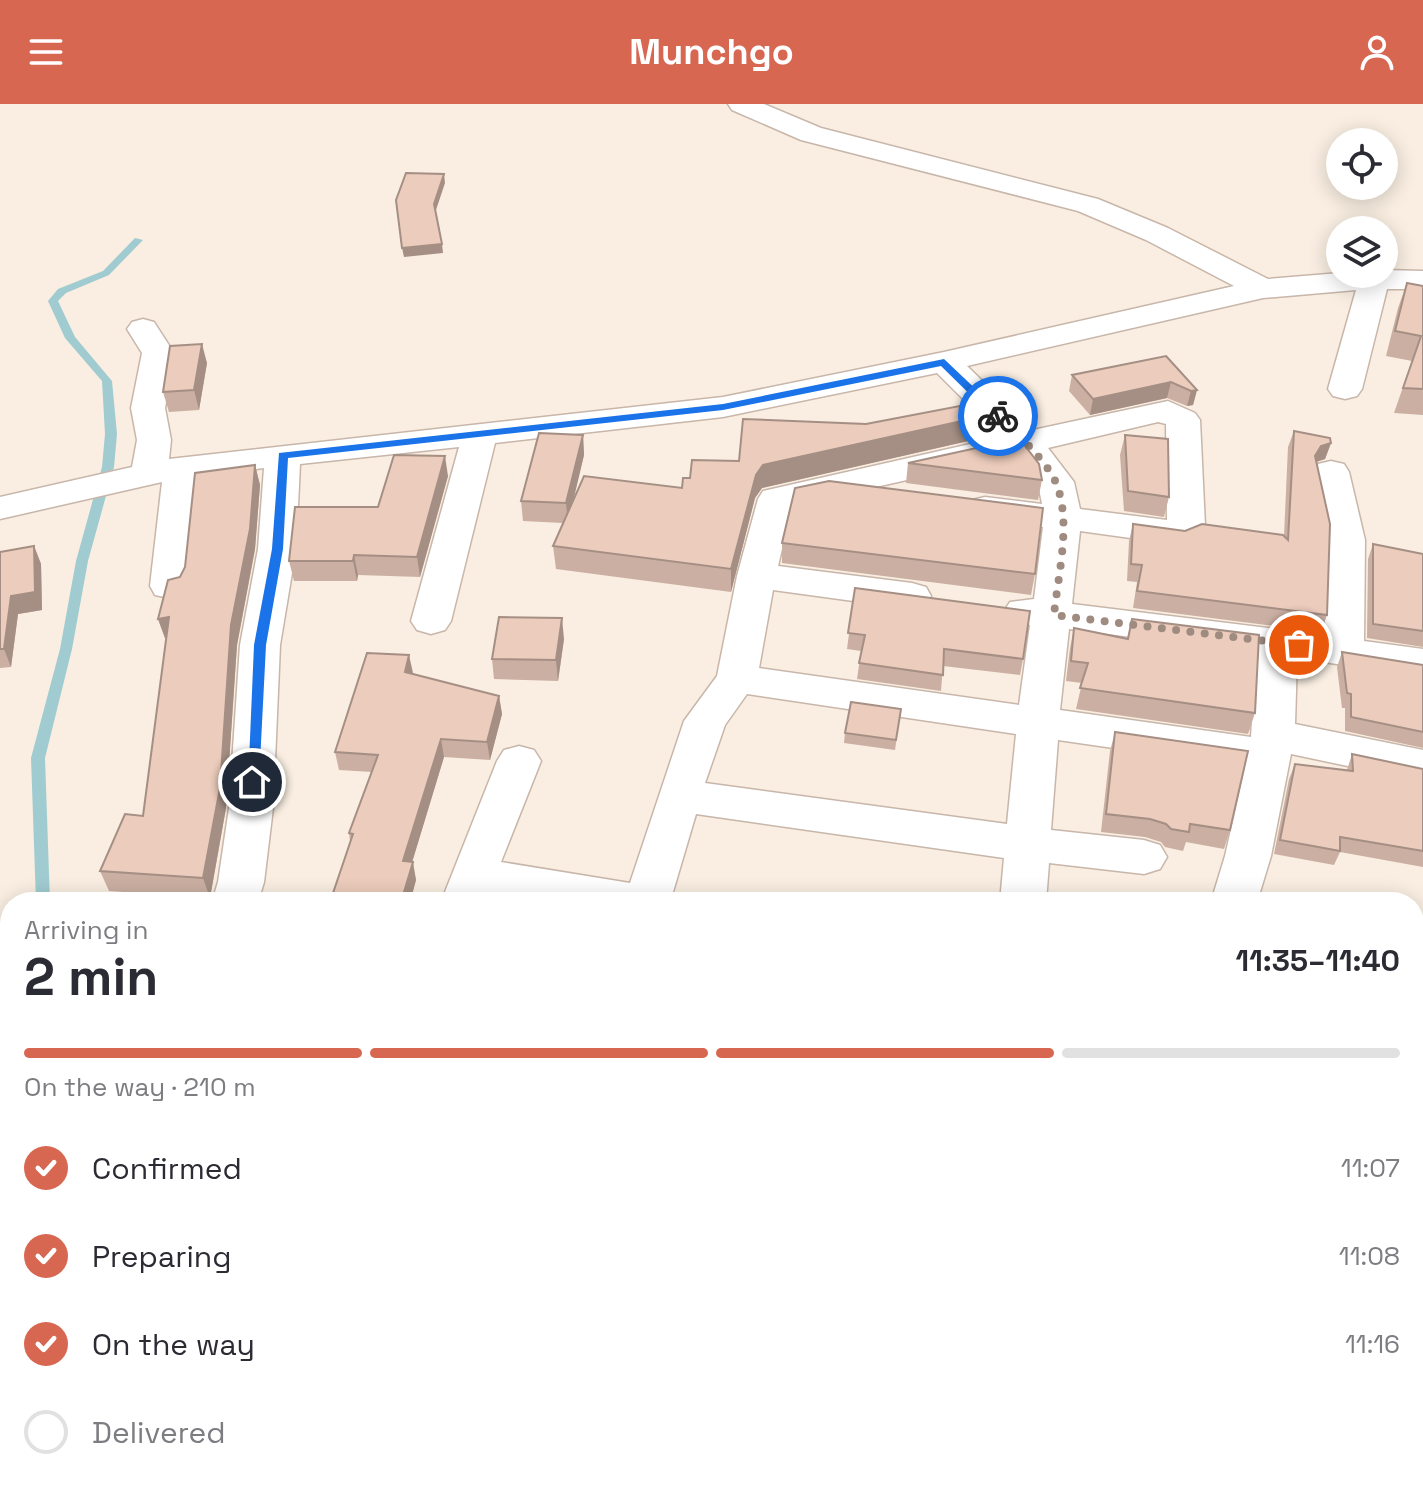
<!DOCTYPE html>
<html lang="en">
<head>
<meta charset="utf-8">
<style>
  :root { --surface:#fff; --page:#f2f2f3; --text:#2b2b33; --muted:#7c7c81; --line:#e1e1e2; --accent:#d86752 }
  body { margin:0; font-family:"Space Grotesk",sans-serif; background:var(--page); color:var(--text); height:100vh; display:flex; flex-direction:column; font-size:30px; white-space:nowrap }
  * { box-sizing:border-box; margin:0 }
  p { font-size:26px; color:var(--muted) }
  .icon { flex:none; width:44px; height:44px; fill:none; stroke:currentColor; stroke-width:2; stroke-linecap:round; stroke-linejoin:round }
  .map { position:relative; flex:1; overflow:hidden }
  .details { position:absolute; left:0px; top:788px; width:1424px; height:600px; display:flex; flex-direction:column; background:var(--surface); border-radius:32px 32px 0 0; box-shadow:0 4px 20px #0003 }
  .details>* { flex:none }
  .tools { position:absolute; left:1326px; top:24px; display:grid; gap:16px }
  .tools a { display:grid; place-items:center; width:72px; height:72px; border-radius:50%; background:var(--surface); box-shadow:0 4px 20px #0003; font-size:40px }
  .pin { position:absolute; display:grid; place-items:center; width:68px; height:68px; color:#fff; margin:-34px; border:4px solid #fff; border-radius:50%; box-shadow:0 2px 8px #0007 }
  .courier { position:absolute; display:grid; place-items:center; width:80px; height:80px; margin:-40px; border:6px solid #1a73e8; border-radius:50%; background:#fff; color:#222; box-shadow:0 2px 10px #0007 }
  .summary em { font-style:normal; font-weight:700 }
  .summary div { display:flex; flex-direction:column-reverse }
  .summary { display:flex; align-items:center; justify-content:space-between; height:136px; padding:0 24px }
  h1 { font-size:52px; font-weight:700; line-height:60px }
  .bar { display:grid; grid-template-columns:repeat(4,1fr); gap:12px 8px; align-content:center; height:96px; padding:0 24px }
  .bar i { height:10px; border-radius:6px; background:var(--line) }
  .bar .current { background:var(--accent) }
  .bar p { grid-column:span 4 }
  ol { padding:0 24px; list-style:none }
  li { display:flex; align-items:center; gap:24px; height:88px }
  li p { margin-inline-start:auto }
  li .icon { padding:8px; border-radius:50%; background:var(--accent); color:#fff; stroke-width:4 }
  li:last-child { color:var(--muted) }
  li i { width:44px; height:44px; border:4px solid var(--line); border-radius:50% }
  header { display:flex; justify-content:space-between; align-items:center; height:104px; padding:0 24px; background:var(--accent); color:#fff; font-size:36px; font-weight:700 }
  .map>svg:first-child { display:block }
</style>
</head>
<body>
<header><svg class="icon" aria-label="menu" viewBox="0 0 24 24"><path d="M4 6h16M4 12h16M4 18h16"/></svg>Munchgo<svg class="icon" aria-label="person" viewBox="0 0 24 24"><circle cx="12" cy="8" r="4"/><path d="M4 21q1-7 8-7t8 7"/></svg></header>
<div class="map">
<svg width="1423" height="1388" viewBox="0 0 1423 1388">
  <rect width="100%" height="100%" fill="#f9eee1"/>
  <g fill="none" stroke-linecap="round" stroke-linejoin="round">
    <g fill="#a0ccd1" fill-rule="evenodd">
      <path d="M135,134L143,136L109,171L66,189L58,197L75,233L112,277L117,330L114,363L88,457L72,545L45,654L50,798H36L31,654L60,545L76,457L102,363L105,330L102,277L65,234L48,197L58,185L103,167Z"/>
      <path d="M10,1261C10,1276 16,1301 0,1308L1,1270L3,1264Z"/>
    </g>
    <g stroke="#c8b6aa" stroke-width="3">
      <path id="minor" d="M728,0H764L821,24L1098,95L1168,124L1268,175L1340,169L1384,170V166L1423,167V185H1387L1362,285L1357,292L1345,295L1333,292L1328,285L1356,186L1263,194L967,262L1033,326L1168,297L1195,309L1200,316L1205,422L1194,437L1181,441L1080,427L1072,500L1324,531L1327,436L1313,368L1318,360L1331,357L1344,360L1349,368L1365,436L1364,537L1423,545V573L1297,554L1295,620L1423,646V678L1291,650L1271,752L1257,798H1211L1225,752L1245,663L1058,636L1051,726L1144,736L1160,741L1167,753L1160,765L1144,770L1049,759L1046,798H1000L1004,754L696,710L670,798H528L488,791L485,798H441L497,657L504,646L519,642L534,646L541,657L501,758L630,779L684,617L717,572L737,472L758,395L763,387L1001,333L937,269L723,313L495,339L451,517L445,526L431,530L417,526L411,517L459,343L300,360L296,445L280,541L273,704L264,778L258,798H212L218,778L229,704L240,541L258,445L264,364L199,372L188,482L183,491L169,494L155,491L150,482L162,378L0,415V393L132,363L137,336L131,304L142,249L127,225L132,218L143,215L154,218L174,249L165,304L171,336L169,355L723,293L944,248L1234,182L1146,136L1078,107L801,36L732,6ZM1158,318L1166,320L1167,416L1080,405L1074,378L1048,344ZM1017,351L1038,379L1042,400L985,393L972,396L967,404L972,412L1043,423L1034,495L1010,498L1004,507L1010,516L1030,521L1019,601L759,564L773,486L912,505L926,501L931,492L926,483L912,479L778,462L792,402ZM1069,525L1256,549L1251,633L1060,606ZM747,590L1016,630L1007,720L705,679L725,621Z"/>
    </g>
    <use href="#minor" fill="#fff" fill-rule="evenodd"/>
  </g>
  <g fill="#cbafa2">
    <path d="M1407,179L1423,182V311L1394,309L1412,257L1386,252L1398,204Z"/>
    <path d="M1166,252L1197,286L1193,301L1187,302L1167,294L1090,311L1069,287L1072,271Z"/>
    <path d="M207,259L199,306L169,308L163,288Z"/>
    <path d="M1294,327L1331,339L1325,355L1317,358L1327,511L1321,528L1133,504L1137,478L1127,477L1129,437L1133,420L1185,427L1284,432L1288,343Z"/>
    <path d="M583,331L584,351L573,396L682,384L690,374L977,335L762,384L755,394L731,488L556,465L553,442L563,419L523,417L521,397Z"/>
    <path d="M1125,331L1169,393L1164,413L1124,407L1120,351Z"/>
    <path d="M1002,343L1042,376L1038,396L906,379L908,359Z"/>
    <path d="M255,361L260,381L255,445L237,541L226,704L210,794L109,787L100,767L143,712L166,534H165L158,515Z"/>
    <path d="M448,372L420,473L358,471L357,477H294L289,457L378,403Z"/>
    <path d="M782,439L1035,470L1031,491L782,459Z"/>
    <path d="M1373,440L1423,450V543L1367,534L1368,455Z"/>
    <path d="M34,442L41,460L42,506L18,510L11,563L0,564V448Z"/>
    <path d="M855,484L1023,555L1020,571L943,562L941,587L857,575L861,547L847,545Z"/>
    <path d="M1132,515L1255,609L1248,630L1076,605L1082,579L1066,577L1070,544L1074,524L1127,535Z"/>
    <path d="M564,535L558,577L494,575L492,555Z"/>
    <path d="M1342,548L1423,561V644L1345,627V604H1342L1337,563Z"/>
    <path d="M412,570L499,592L502,610L490,656L444,653L412,758L416,776L410,798H331L350,737L349,729L372,668L339,666L335,648Z"/>
    <path d="M901,605L895,646L844,639L845,629Z"/>
    <path d="M1115,628L1230,726L1224,745L1186,738L1183,747L1165,743L1161,738L1145,733L1101,728L1110,647Z"/>
    <path d="M1352,650L1423,665V763L1340,748L1334,761L1274,750L1289,675L1295,660L1347,666Z"/>
  </g>
  <g fill="#a58f84">
    <path d="M444,70L445,79L435,109L434,100Z"/>
    <path d="M442,140L443,149L404,153L402,144Z"/>
    <path d="M202,240L207,259L199,306L194,286Z"/>
    <path d="M1171,278L1167,294L1090,311L1093,295Z"/>
    <path d="M1197,286L1193,301L1187,302L1191,287Z"/>
    <path d="M980,313L977,335L762,384L755,394L731,488V465L756,371L763,361Z"/>
    <path d="M583,331L584,351L568,419L566,399Z"/>
    <path d="M1331,339L1325,355L1315,358V352L1321,342Z"/>
    <path d="M445,352L448,372L420,473L417,453Z"/>
    <path d="M255,361L260,381L255,445L237,541L226,704L210,794L203,774L231,521Z"/>
    <path d="M34,442L41,460L42,506L18,510L11,563L4,545L11,492Z"/>
    <path d="M354,451L358,471L357,477L353,457Z"/>
    <path d="M169,513L176,533L165,534L158,515Z"/>
    <path d="M562,514L564,535L558,577L556,556Z"/>
    <path d="M409,551L413,569L408,586L405,568Z"/>
    <path d="M499,592L502,610L490,656L487,638Z"/>
    <path d="M441,635L444,653L407,775L403,757Z"/>
    <path d="M413,758L416,776L410,798H401Z"/>
  </g>
  <g fill="#ecccbc" stroke="#a58f84" stroke-width="2">
    <path d="M406,69L444,70L434,100L442,140L402,144L396,96Z"/>
    <path d="M1407,179L1423,182V285L1403,284L1421,232L1395,227Z"/>
    <path d="M202,240L194,286L163,288L170,242Z"/>
    <path d="M1166,252L1197,286L1191,287L1171,278L1093,295L1072,271Z"/>
    <path d="M970,300L980,313L763,361L756,371L731,465L553,442L584,372L682,384L683,374H690L692,356L739,357L743,315L866,320Z"/>
    <path d="M1294,327L1330,334L1331,339L1321,342L1315,352L1330,420L1327,511L1137,487L1142,461L1131,460L1133,420L1185,427L1202,420L1283,431L1288,436Z"/>
    <path d="M539,329L583,331L566,399L521,397Z"/>
    <path d="M1125,331L1168,335L1169,393L1128,387Z"/>
    <path d="M1022,338L1039,360L1042,376L908,359L999,339L1002,343Z"/>
    <path d="M394,351L445,352L417,453L354,451L353,457H289L295,403H378Z"/>
    <path d="M255,361L250,425L231,521L220,684L203,774L100,767L125,710L143,712L169,513L158,515L168,476L180,473L185,463L195,369Z"/>
    <path d="M829,377L1043,404L1035,470L782,439L795,384Z"/>
    <path d="M1373,440L1423,450V527L1373,520Z"/>
    <path d="M34,442L35,488L11,492L4,545H0V448Z"/>
    <path d="M855,484L1030,507L1023,555L944,545L943,571L859,559L865,531L848,529Z"/>
    <path d="M499,513L562,514L556,556L492,555Z"/>
    <path d="M1132,515L1259,531L1255,609L1080,584L1088,559L1071,557L1074,524L1128,535Z"/>
    <path d="M1342,548L1423,561V628L1351,613V590L1347,589Z"/>
    <path d="M367,549L409,551L405,568L499,592L487,638L441,635L403,757L413,758L401,798H330L353,730L349,729L378,651L335,648Z"/>
    <path d="M851,598L901,605L896,636L845,629Z"/>
    <path d="M1115,628L1248,647L1230,726L1190,720L1189,728L1171,725L1166,720L1150,715L1106,710Z"/>
    <path d="M1352,650L1423,665V747L1340,733V747L1280,736L1295,660L1353,667Z"/>
  </g>
  <path fill="#1a73e8" d="M944,255L1002,310V315H995L941,262L723,306L288,354L283,445L266,541L259,678L252,682L248,681L254,541L272,445L279,349L723,300Z"/>
  <g fill="none" stroke-linecap="round" stroke-linejoin="round">
    <path stroke="#9f8b80" stroke-width="8" stroke-dasharray="0 14.4" d="M998,312C1016,329 1047,357 1056,379C1072,418 1058,470 1054,511L1299,541"/>
  </g>
</svg>
<div class="tools">
<a><svg class="icon" aria-label="locate" viewBox="0 0 24 24"><circle cx="12" cy="12" r="6"/><path d="M12 2v4M12 18v4M2 12h4M18 12h4"/></svg></a>
<a><svg class="icon" aria-label="layers" viewBox="0 0 24 24"><path d="M12 4l9 5-9 5-9-5zM3 14l9 5 9-5"/></svg></a>
</div>
<div class="pin" style="left:1299px;top:541px;background:#ea580c"><svg class="icon" aria-label="bag" viewBox="0 0 24 24"><path d="M5 8h14l-1 12H6zM9 8a3 3 0 0 1 6 0"/></svg></div>
<div class="pin" style="left:252px;top:678px;background:#1f2937"><svg class="icon" aria-label="home" viewBox="0 0 24 24"><path d="M3 11l9-7 9 7M6 9v11h12V9"/></svg></div>
<div class="courier" style="left:998px;top:312px"><svg class="icon" aria-label="bike" viewBox="0 0 24 24"><circle cx="6" cy="16" r="4"/><circle cx="18" cy="16" r="4"/><path d="M6 16l4-8h5l3 8M10 8l3 8H6M13 5h3"/></svg></div>
<section class="details">
<div class="summary"><div><h1>2 min</h1><p>Arriving in</p></div><em>11:35–11:40</em></div>
<div class="bar"><i class="current"></i><i class="current"></i><i class="current"></i><i></i><p>On the way · 210 m</p></div>
<ol>
<li><svg class="icon" aria-label="check" viewBox="0 0 24 24"><path d="M5 12l5 5 9-10"/></svg>Confirmed<p>11:07</p></li>
<li><svg class="icon" aria-label="check" viewBox="0 0 24 24"><path d="M5 12l5 5 9-10"/></svg>Preparing<p>11:08</p></li>
<li><svg class="icon" aria-label="check" viewBox="0 0 24 24"><path d="M5 12l5 5 9-10"/></svg>On the way<p>11:16</p></li>
<li><i></i>Delivered</li>
</ol>
</section>
</div>
</body>
</html>
